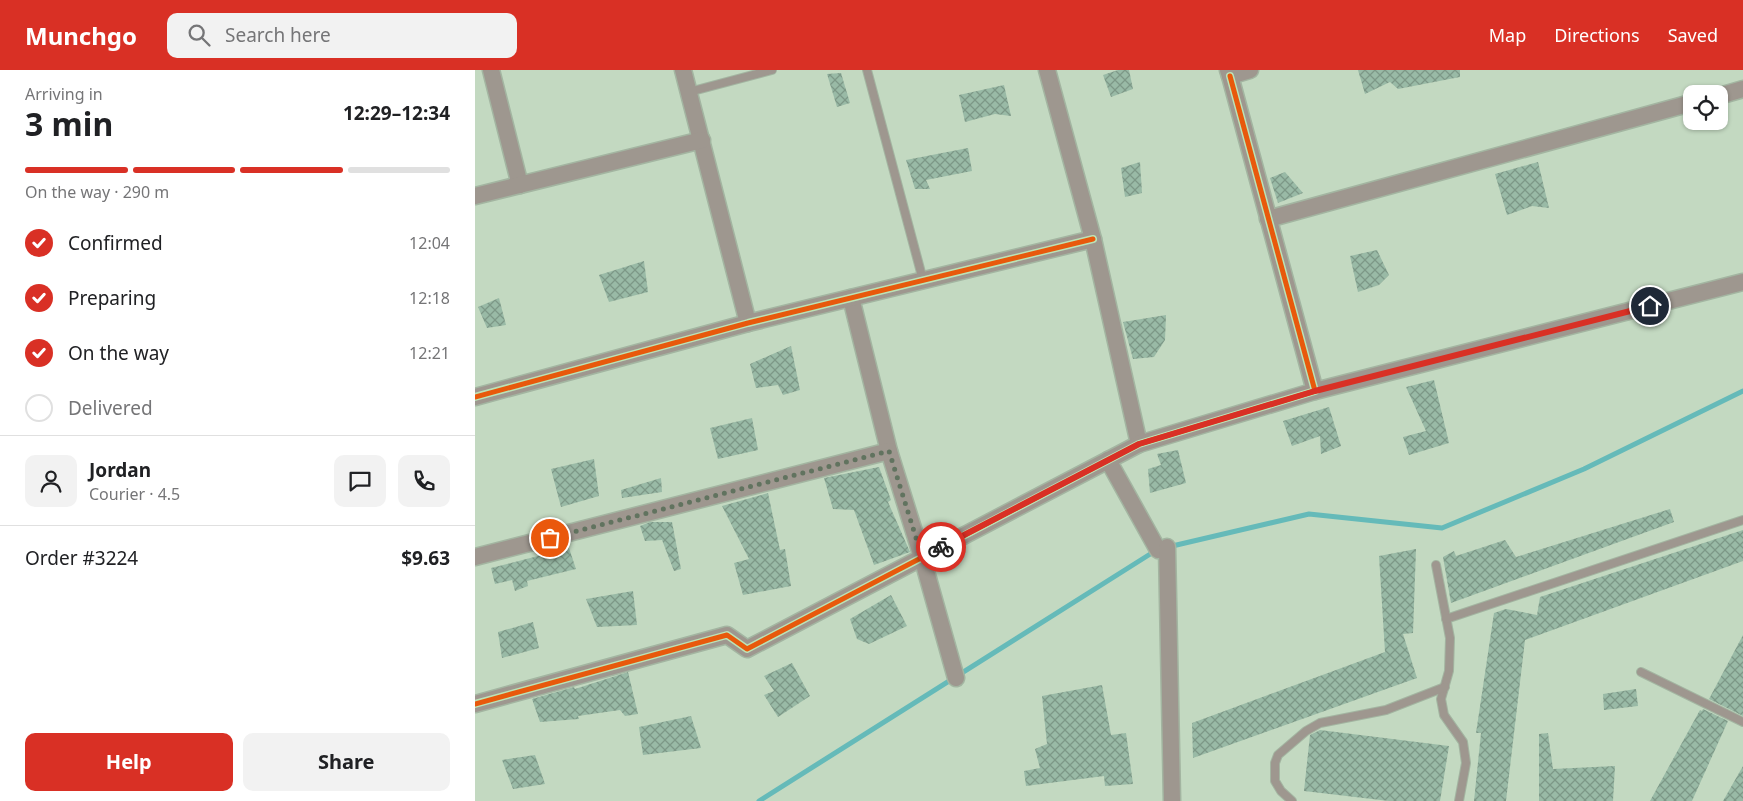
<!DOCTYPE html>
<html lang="en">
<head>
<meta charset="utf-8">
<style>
  :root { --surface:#fff; --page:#f2f2f2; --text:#202124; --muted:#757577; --line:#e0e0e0; --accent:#d93025 }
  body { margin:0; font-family:"Noto Sans",sans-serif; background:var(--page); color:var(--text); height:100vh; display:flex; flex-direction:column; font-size:19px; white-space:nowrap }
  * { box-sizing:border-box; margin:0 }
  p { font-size:16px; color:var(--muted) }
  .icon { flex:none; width:28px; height:28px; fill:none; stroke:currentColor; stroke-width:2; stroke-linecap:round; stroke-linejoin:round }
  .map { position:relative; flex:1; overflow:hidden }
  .drawer { display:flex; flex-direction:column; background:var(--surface); width:475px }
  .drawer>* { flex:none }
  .controls { position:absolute; left:1208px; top:15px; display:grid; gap:10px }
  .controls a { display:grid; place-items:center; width:45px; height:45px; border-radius:10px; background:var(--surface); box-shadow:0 1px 4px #0004; font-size:25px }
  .pin { position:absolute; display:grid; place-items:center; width:42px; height:42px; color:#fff; margin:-21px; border:2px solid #fff; border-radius:50%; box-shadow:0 1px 5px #0007 }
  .courier { position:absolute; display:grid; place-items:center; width:50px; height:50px; margin:-25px; border:4px solid #d93025; border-radius:50%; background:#fff; color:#222; box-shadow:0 1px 6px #0007 }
  .summary em { font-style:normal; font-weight:700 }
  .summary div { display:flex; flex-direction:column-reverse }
  .summary { display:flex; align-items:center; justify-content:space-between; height:85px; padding:0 25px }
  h1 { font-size:32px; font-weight:700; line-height:38px }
  .bar { display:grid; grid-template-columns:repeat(4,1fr); gap:8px 5px; align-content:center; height:60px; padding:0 25px }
  .bar i { height:6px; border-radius:4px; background:var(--line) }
  .bar .active { background:var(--accent) }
  .bar p { grid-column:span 4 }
  .line { display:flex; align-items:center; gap:12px; padding:0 25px; border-top:1px solid var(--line) }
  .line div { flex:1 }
  .round { display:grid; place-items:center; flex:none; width:52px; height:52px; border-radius:10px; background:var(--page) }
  ol { padding:0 25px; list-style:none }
  li { display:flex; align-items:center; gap:15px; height:55px }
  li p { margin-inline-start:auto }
  li .icon { padding:5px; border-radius:50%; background:var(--accent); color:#fff; stroke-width:4 }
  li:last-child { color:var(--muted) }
  li i { width:28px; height:28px; border:2px solid var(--line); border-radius:50% }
  .button { display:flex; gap:10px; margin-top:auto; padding:10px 25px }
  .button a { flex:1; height:58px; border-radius:10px; background:var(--accent); color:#fff; font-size:20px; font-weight:700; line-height:58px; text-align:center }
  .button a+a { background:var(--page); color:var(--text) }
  header { display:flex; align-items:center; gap:30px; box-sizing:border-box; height:70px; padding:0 25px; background:var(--accent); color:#fff }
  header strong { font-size:24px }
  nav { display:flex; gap:28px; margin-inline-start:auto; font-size:18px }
  .search { width:350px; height:45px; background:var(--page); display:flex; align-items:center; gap:12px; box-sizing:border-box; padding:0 18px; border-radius:10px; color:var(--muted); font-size:19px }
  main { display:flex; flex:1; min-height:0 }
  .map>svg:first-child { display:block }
</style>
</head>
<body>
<header>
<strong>Munchgo</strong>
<div class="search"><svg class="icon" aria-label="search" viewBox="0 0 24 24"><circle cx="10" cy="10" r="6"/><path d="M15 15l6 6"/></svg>Search here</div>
<nav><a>Map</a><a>Directions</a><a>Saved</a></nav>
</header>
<main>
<section class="drawer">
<div class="summary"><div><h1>3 min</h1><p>Arriving in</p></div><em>12:29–12:34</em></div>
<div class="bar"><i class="active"></i><i class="active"></i><i class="active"></i><i></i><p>On the way · 290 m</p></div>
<ol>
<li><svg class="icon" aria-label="check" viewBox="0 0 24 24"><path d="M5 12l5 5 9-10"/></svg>Confirmed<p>12:04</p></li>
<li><svg class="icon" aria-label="check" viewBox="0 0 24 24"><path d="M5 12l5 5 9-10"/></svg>Preparing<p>12:18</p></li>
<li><svg class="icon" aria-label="check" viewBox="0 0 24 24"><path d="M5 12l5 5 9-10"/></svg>On the way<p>12:21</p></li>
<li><i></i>Delivered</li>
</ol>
<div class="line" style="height:90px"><a class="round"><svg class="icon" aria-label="person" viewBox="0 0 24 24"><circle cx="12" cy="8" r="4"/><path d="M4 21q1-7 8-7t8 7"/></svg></a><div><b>Jordan</b><p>Courier · 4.5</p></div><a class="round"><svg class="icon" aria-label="chat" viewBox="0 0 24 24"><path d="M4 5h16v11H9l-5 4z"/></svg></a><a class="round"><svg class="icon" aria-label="phone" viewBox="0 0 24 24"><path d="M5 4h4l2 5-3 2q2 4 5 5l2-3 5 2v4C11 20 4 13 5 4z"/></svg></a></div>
<div class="line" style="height:65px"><div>Order #3224</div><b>$9.63</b></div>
<div class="button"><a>Help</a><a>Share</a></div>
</section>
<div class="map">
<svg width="1268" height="731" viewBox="0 0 1268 731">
  <defs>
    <pattern id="building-cross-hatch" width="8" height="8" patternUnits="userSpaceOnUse" patternTransform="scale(1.25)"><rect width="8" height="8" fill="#99baa6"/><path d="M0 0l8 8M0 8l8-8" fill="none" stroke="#7d9887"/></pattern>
  </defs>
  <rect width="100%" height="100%" fill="#c3d9c1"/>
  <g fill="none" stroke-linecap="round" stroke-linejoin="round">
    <g stroke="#65bab9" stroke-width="5">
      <path d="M693,477L834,444L967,458L1109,399L1268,321"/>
      <path d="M284,731L680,481"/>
    </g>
  </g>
  <g fill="url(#building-cross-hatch)">
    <path d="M643,0H654L658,19L636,27L628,5Z"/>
    <path d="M883,0H985V7L923,19L915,12L890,24Z"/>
    <path d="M366,3L375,33L362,37L352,4Z"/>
    <path d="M529,15L536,46L520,44L490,52L484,25Z"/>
    <path d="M493,78L497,101L451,110L455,119H440L431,90Z"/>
    <path d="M665,92L667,123L650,127L646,98Z"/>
    <path d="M1063,92L1074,138L1057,136L1032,145L1020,104Z"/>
    <path d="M810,102L828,123L803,133L795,108Z"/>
    <path d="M902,180L914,205L904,215L883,222L875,186Z"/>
    <path d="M169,191L173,222L134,232L124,205Z"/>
    <path d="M24,228L31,255L12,258L3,237Z"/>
    <path d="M691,245L690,270L679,287L658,289L648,252Z"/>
    <path d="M316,276L325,320L308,325L303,315L281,318L275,294Z"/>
    <path d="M959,310L974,373L934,385L928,367L951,361L931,317Z"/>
    <path d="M854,337L866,376L846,384L845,366L817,376L808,351Z"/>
    <path d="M277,348L283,380L243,389L235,358Z"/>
    <path d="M703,380L711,413L675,423L673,399L686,395L682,384Z"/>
    <path d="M119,389L124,426L86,437L76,399Z"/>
    <path d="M404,397L416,430L413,432L435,482L399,495L379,440L358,439L349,408Z"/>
    <path d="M186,408L187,422L147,428L146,420Z"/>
    <path d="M293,423L305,480L310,479L316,516L268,525L259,493L274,489L247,436Z"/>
    <path d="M1195,439L1199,452L976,533L968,487L979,481L981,486L1030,470L1041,487Z"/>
    <path d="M175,452H197L206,499L199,501L187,470L170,471L165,456Z"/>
    <path d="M1268,460V491L1050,570L1031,731H999L1006,663H1001L1019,543L1031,539L1062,545L1065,527Z"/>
    <path d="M94,478L101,499L52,511L53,516L40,521L37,510L20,514L16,498Z"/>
    <path d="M941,479L938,563L928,564L942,608L718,688L717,653L910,582L904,486Z"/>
    <path d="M158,521L162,555L122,557L111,529Z"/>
    <path d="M416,525L432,556L394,574L382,569L375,549Z"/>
    <path d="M58,552L64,578L27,588L23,562Z"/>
    <path d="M1268,565V646L1234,629Z"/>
    <path d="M317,593L335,626L303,647L289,625L299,621L289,606Z"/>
    <path d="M153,602L163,644L150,646L145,640L103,646L104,649L65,652L57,629L99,617L100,619Z"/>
    <path d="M627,615L636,665L651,663L658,714L630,716L629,706L551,716L549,701L565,698L560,679L572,674L567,626Z"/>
    <path d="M1161,619L1163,636L1129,640L1128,624Z"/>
    <path d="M1228,639L1253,651L1217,731H1175L1225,640L1227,641Z"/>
    <path d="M216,646L226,678L168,685L164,657Z"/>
    <path d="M845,660L974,676L965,731H914L829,721L835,665Z"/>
    <path d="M1073,663L1078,699L1140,696L1138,731H1064V664Z"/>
    <path d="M60,685L70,714L38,719L27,690Z"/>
    <path d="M1268,696V731H1248Z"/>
  </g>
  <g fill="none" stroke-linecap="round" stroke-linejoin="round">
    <g stroke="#a3b5a1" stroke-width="10">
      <g id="service">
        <path d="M392,0L448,210"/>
        <path d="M214,22L297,0"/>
        <path d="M961,495L975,568L974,601L966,629L969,645L988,672L991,693L984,731"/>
        <path d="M971,549L1268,450"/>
        <path d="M1166,602L1268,652"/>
        <path d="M817,731L806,721L800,711V693L803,685L831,661L845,653L911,640L970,617"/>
      </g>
    </g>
    <g stroke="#a3b5a1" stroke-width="19">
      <g id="minor">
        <path d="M16,0L45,115"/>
        <path d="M208,0L273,253"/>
        <path d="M572,0L618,169L664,374"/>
        <path d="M753,0L755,6L775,0"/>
        <path d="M1244,26L1268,19"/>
        <path d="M0,126L227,70"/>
        <path d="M793,149L1216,33"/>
        <path d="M376,228L414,381L447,487L481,608"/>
        <path d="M840,321L1268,212"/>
        <path d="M0,327L273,253L618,169"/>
        <path d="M633,390L683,480"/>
        <path d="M692,477L697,731"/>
        <path d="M0,487L414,381"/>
        <path d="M0,634L252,565L272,579L664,374L840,321L755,6"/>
      </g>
    </g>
    <use href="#service" stroke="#9e978f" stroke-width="8"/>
    <use href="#minor" stroke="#9e978f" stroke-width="16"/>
    <g stroke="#bbe3b7" stroke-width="8">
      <g id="cycleway">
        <path d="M0,327L273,253L618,169"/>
        <path d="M0,634L252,565L272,579L664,374L840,321L755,6"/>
      </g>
    </g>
    <use href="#cycleway" stroke="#e8590c" stroke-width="5"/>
  </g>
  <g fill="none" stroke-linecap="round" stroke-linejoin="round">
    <path stroke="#61735f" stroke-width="5" stroke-dasharray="0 9" d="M75,468L414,381L447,487L466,477"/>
    <path stroke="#d93025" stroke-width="6" d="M466,477L664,374L840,321L1175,236"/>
  </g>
</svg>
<div class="controls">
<a><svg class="icon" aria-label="locate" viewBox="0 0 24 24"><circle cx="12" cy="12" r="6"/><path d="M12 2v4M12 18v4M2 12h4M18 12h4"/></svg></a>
</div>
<div class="pin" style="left:75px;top:468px;background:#ea580c"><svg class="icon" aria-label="bag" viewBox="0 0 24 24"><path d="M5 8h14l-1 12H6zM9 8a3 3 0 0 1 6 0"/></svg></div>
<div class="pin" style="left:1175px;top:236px;background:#1f2937"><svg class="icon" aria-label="home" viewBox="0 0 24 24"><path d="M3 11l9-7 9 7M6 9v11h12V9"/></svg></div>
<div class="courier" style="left:466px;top:477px"><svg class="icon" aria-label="bike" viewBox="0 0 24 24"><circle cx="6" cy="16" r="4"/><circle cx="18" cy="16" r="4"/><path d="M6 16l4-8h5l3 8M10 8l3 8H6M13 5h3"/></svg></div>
</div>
</main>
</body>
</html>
